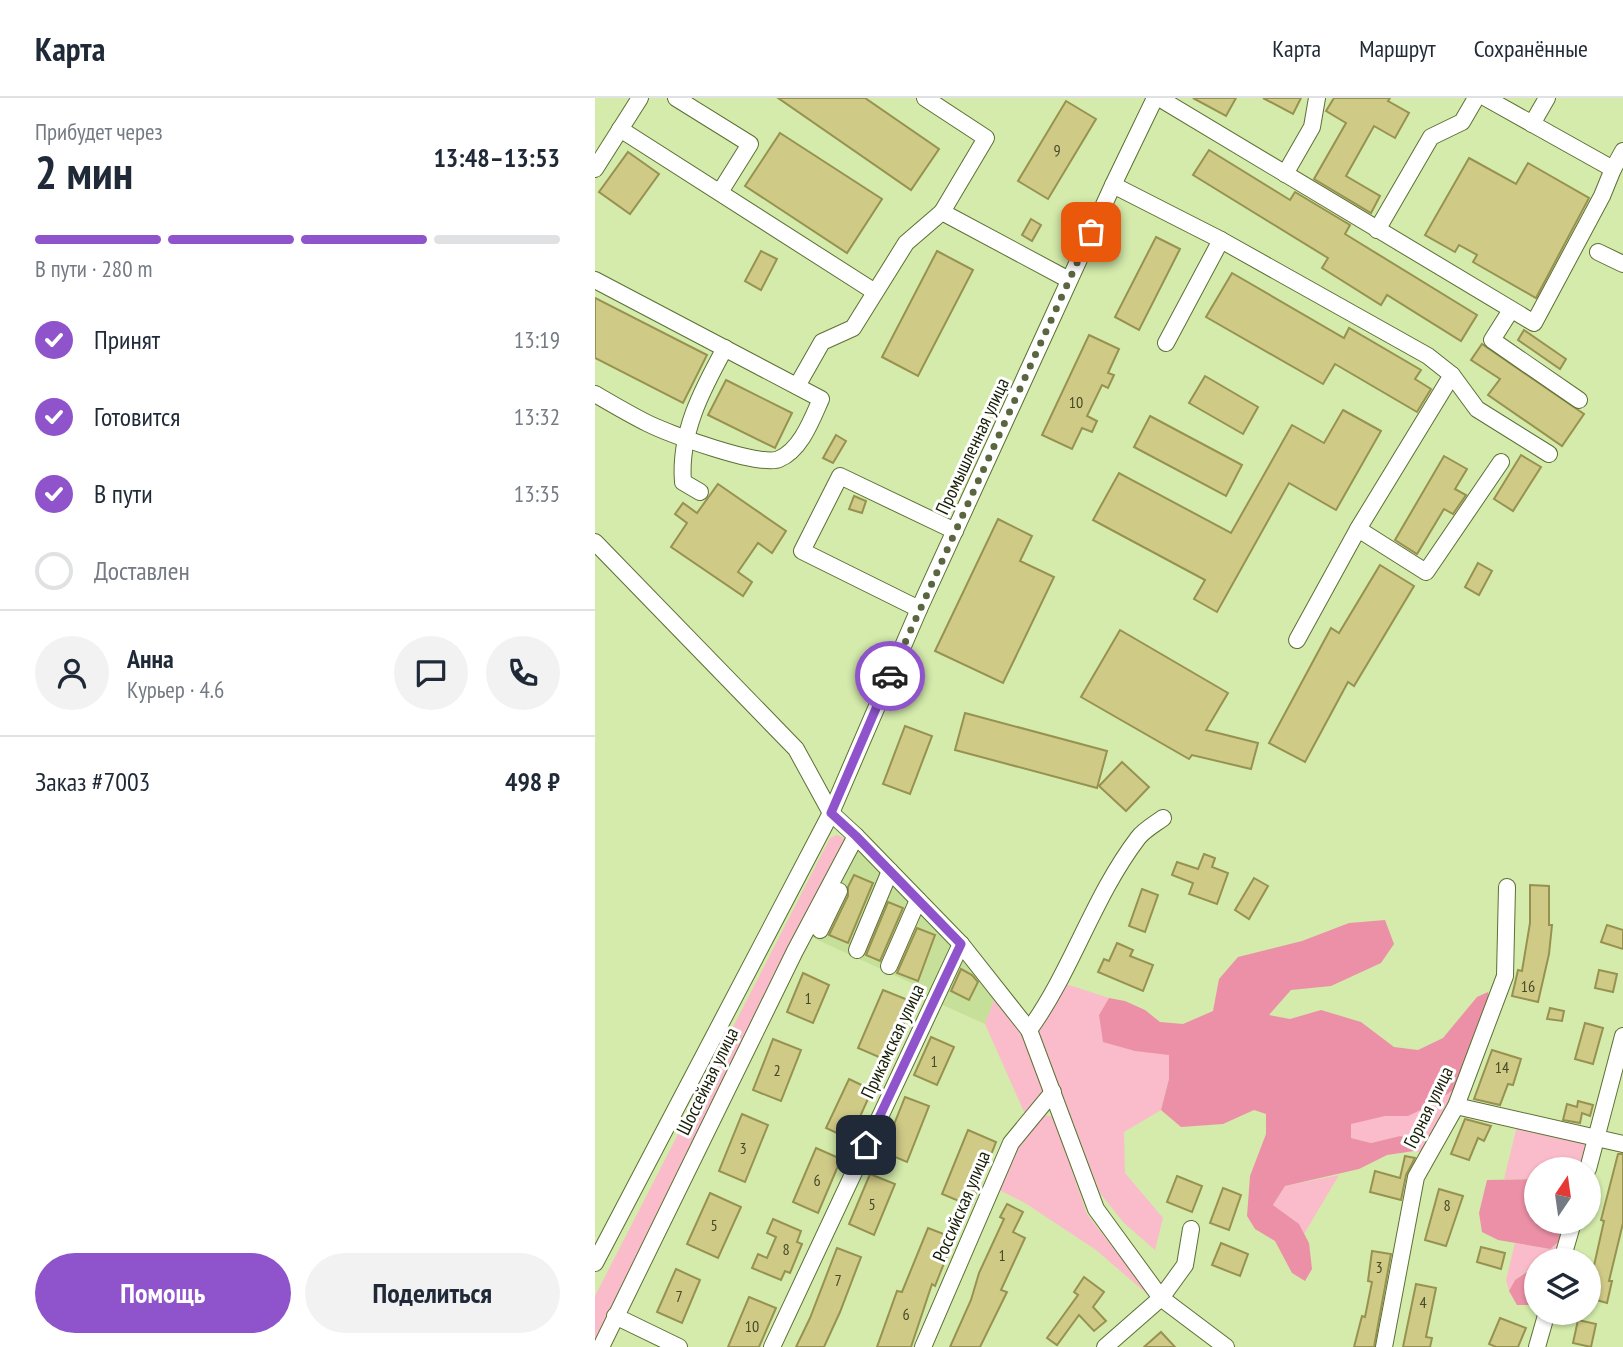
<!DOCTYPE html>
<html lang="ru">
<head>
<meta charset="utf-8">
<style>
  :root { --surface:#fff; --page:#f2f2f3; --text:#1f2937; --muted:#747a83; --line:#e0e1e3; --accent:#8f54cb }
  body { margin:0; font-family:"PT Sans Narrow",sans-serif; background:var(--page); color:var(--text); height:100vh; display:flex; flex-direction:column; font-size:26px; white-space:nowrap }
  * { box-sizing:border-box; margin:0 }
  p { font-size:23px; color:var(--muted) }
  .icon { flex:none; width:38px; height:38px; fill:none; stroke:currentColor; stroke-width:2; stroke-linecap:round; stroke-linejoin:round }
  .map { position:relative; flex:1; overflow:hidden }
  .details { display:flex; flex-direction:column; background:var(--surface); width:595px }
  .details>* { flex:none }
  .needle { width:46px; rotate:13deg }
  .controls { position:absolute; left:929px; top:1059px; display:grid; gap:14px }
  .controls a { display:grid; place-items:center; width:77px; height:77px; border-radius:50%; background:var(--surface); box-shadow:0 2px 5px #0004; font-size:35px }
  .pin { position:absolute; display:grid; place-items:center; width:60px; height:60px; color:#fff; margin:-30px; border-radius:14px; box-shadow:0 4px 10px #0006 }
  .courier { position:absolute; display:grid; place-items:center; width:70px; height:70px; margin:-35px; border:5px solid #8f54cb; border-radius:50%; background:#fff; color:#222; box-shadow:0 2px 9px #0007 }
  .summary em { font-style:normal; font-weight:600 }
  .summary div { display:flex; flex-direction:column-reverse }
  .summary { display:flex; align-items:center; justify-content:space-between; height:119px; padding:0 35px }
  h1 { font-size:46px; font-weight:600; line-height:52px }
  .bar { display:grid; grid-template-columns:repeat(4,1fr); gap:10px 7px; align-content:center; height:84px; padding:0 35px }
  .bar i { height:9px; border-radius:5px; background:var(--line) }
  .bar .selected { background:var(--accent) }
  .bar p { grid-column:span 4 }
  .line { display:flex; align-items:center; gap:18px; padding:0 35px; border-top:2px solid var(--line) }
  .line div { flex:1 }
  .round { display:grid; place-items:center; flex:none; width:74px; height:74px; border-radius:37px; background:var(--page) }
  ol { padding:0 35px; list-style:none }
  li { display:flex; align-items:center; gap:21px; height:77px }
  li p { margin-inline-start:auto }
  li .icon { padding:7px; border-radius:50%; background:var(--accent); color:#fff; stroke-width:4 }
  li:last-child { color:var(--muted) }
  li i { width:38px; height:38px; border:4px solid var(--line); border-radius:50% }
  .button { display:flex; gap:14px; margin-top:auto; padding:14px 35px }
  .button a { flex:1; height:80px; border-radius:42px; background:var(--accent); color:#fff; font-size:28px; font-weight:600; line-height:80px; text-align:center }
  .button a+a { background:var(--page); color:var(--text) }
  header { display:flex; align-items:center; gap:42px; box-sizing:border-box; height:98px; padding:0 35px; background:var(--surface); border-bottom:2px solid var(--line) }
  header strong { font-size:33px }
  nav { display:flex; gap:38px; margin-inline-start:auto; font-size:24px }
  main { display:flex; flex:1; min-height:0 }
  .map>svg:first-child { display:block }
</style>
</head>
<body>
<header>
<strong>Карта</strong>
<nav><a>Карта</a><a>Маршрут</a><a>Сохранённые</a></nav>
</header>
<main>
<section class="details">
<div class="summary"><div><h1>2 мин</h1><p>Прибудет через</p></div><em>13:48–13:53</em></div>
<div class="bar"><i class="selected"></i><i class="selected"></i><i class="selected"></i><i></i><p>В пути · 280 m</p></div>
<ol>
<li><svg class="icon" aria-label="check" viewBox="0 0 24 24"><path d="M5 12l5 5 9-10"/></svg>Принят<p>13:19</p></li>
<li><svg class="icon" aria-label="check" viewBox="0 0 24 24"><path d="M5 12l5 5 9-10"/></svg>Готовится<p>13:32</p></li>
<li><svg class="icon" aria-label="check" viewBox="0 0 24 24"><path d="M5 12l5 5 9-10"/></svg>В пути<p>13:35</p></li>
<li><i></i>Доставлен</li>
</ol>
<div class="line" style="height:126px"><a class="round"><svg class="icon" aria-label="person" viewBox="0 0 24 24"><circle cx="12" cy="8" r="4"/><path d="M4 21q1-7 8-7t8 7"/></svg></a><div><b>Анна</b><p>Курьер · 4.6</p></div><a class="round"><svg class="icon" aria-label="chat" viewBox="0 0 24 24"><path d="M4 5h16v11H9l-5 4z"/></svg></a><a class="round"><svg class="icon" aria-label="phone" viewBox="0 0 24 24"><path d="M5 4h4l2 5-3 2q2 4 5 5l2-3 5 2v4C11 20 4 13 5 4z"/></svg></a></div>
<div class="line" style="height:91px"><div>Заказ #7003</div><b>498 ₽</b></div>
<div class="button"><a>Помощь</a><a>Поделиться</a></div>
</section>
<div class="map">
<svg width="1028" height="1249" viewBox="0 0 1028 1249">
  <rect width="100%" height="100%" fill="#d4ebab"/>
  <path fill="#c7e099" d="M261,743L362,846L401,897L390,926L343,905L338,895L214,838Z"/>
  <g fill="#fabcca">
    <path d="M242,737L253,742L0,1249V1198L235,740Z"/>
    <path d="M471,886L514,900L504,917L540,953L574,956V981L566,1012L529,1034L530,1075L568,1120L560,1152L529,1125L505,1095L443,934Z"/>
    <path d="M401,897L420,924L451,989L449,998L430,1016L390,926Z"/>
    <path d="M864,988L832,1056L819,1053L824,1042L805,1038L776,1045L756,1040V1025L790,1018H813Z"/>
    <path d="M440,1016L461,1019L465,1023L470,1053L492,1116L558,1201L501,1152L430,1105L402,1091L421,1046Z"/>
    <path d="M922,1028L992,1043L986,1071H942L941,1081H909Z"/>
    <path d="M744,1077L709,1136L704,1126L678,1107L690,1088Z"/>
    <path d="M968,1140L961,1162H942L941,1174L932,1173L920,1182L914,1193L911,1182L920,1145L955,1151Z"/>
  </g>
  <g fill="#ec90a7">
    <path d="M790,822L799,846L786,865L736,888L696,892L674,917L695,921L726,912L766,924L799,949L823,952L848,940L882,899L893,894L895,907L864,988L838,1006L813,1018H790L756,1026V1040L776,1045L805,1038L824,1042L819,1053L792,1057L764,1071L690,1088L678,1107L704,1126L714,1145L717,1171L710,1183L697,1175L680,1143L660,1131L652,1118L655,1078L671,1036V1016L659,1012L628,1026L586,1029L566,1012L574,981V957L540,953L508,944L504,917L514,900L530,903L550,912L565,924L588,926L618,913L624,881L643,859L707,843L754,825Z"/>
    <path d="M941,1081L942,1124H974L968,1140L955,1151L903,1142L887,1134L884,1115L892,1082Z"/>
    <path d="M933,1173L941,1174V1207H922L914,1193L920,1182Z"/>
  </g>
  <g fill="#d0ca87" stroke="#979250" stroke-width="2">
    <path d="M183,0H270L344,51L316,92Z"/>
    <path d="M598,0H641L631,18Z"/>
    <path d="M668,0H706L698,16Z"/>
    <path d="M739,0H795L793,3L814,15L800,40L779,28L751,78L785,98L776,115L719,81L751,25L731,13Z"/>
    <path d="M471,3L501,21L453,101L423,83Z"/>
    <path d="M185,35L287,101L252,155L150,88Z"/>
    <path d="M614,52L695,102L700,94L755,127L750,136L882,217L866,243L792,197L786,207L727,170L733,160L598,77Z"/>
    <path d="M33,54L64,76L35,116L4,94Z"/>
    <path d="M874,60L921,86L933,65L994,100L941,200L878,164L882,157L864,147L860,154L830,137Z"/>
    <path d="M436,121L446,127L437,143L427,137Z"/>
    <path d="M561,139L585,151L544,232L520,219Z"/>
    <path d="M166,153L182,161L166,192L150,183Z"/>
    <path d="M342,153L378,172L323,278L287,259Z"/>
    <path d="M637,175L749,240L754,230L826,272L820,281L836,291L822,314L740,266L728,286L611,219Z"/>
    <path d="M0,200L112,257L88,305L0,260Z"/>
    <path d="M929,232L971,261L965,271L923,242Z"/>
    <path d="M494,237L524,251L513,275L519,277L513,290L507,287L492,318L502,323L497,334L487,330L477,351L447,337Z"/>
    <path d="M887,246L989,316L967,348L893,297L905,281L876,262Z"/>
    <path d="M610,278L663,309L648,336L594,305Z"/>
    <path d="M131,282L197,315L180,350L113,317Z"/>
    <path d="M748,312L786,333L741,412L694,385L622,514L599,501L610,482L498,422L524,375L636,435L697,327L729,345Z"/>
    <path d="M555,318L647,367L631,398L539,349Z"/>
    <path d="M241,337L251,343L238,365L228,360Z"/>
    <path d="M926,357L946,369L918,413L899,401Z"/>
    <path d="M849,358L872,371L860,391L871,397L858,416L849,411L822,456L800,442Z"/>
    <path d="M123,386L191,433L177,455L163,445L143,474L157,484L148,498L76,449L92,425L80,416L88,405L102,415Z"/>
    <path d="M259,398L271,403L267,415L254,411Z"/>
    <path d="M403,421L437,438L425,463L459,479L408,585L340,553Z"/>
    <path d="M883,465L897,473L884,497L870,489Z"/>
    <path d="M785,467L819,488L759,588L753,584L710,664L674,645L736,530L744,535Z"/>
    <path d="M525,532L633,595L611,632L663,645L656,671L597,657L594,661L486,599Z"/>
    <path d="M370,615L512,653L502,690L360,652Z"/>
    <path d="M310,628L337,638L315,696L288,686Z"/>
    <path d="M527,664L554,689L531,713L504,688Z"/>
    <path d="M609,756L620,760L617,769L633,775L622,806L594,796L598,785L577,777L582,764L603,771Z"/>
    <path d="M259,777L278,785L253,845L234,837L253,798V789Z"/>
    <path d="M659,780L673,788L654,821L640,812Z"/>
    <path d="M935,787L954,788V827H957L954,856L943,904L917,898L923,872L927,873L935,825Z"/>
    <path d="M547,791L563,797L550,834L534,828Z"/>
    <path d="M293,804L308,810L285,863L271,857Z"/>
    <path d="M1012,827L1028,832V851L1006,844Z"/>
    <path d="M322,830L340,837L323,883L302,875Z"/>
    <path d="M522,845L538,852L535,858L558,867L548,893L503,874L509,861L514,863Z"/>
    <path d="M366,871L377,877L383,884L374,902L356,893Z"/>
    <path d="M1004,872L1022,876L1018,894L1000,890Z"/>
    <path d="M208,875L234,887L218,925L192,914Z"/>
    <path d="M288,892L318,904L293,963L263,950Z"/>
    <path d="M955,910L969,913L967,923L952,921Z"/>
    <path d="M990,925L1008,930L998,966L980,961Z"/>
    <path d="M336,939L359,949L342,987L319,977Z"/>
    <path d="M178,941L206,952L186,1003L158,992Z"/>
    <path d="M897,952L926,961L918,987L913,986L905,1007L879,1001Z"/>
    <path d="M254,981L277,992L255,1041L231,1030Z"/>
    <path d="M310,999L334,1008L312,1064L288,1054Z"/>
    <path d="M983,1003L998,1007L995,1018L987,1015L985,1025L968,1022L972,1006L982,1009Z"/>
    <path d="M147,1016L173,1027L150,1084L124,1073Z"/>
    <path d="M870,1021L896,1028L889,1043L883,1040L874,1062L856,1056Z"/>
    <path d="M373,1032L401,1044L376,1108L347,1096Z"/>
    <path d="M221,1050L246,1061L223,1115L198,1104Z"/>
    <path d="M1023,1056H1028V1125L1014,1183H1017L1012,1205L994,1200V1190L1009,1123L1006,1122Z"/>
    <path d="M810,1058L820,1060L811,1077L806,1102L775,1094L780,1073L805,1080Z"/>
    <path d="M275,1076L300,1086L279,1137L254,1126Z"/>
    <path d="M582,1078L607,1088L597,1114L572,1104Z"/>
    <path d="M628,1090L646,1097L634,1132L615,1125Z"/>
    <path d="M844,1091L868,1098L851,1148L830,1142Z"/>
    <path d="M115,1095L146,1109L123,1160L92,1146Z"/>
    <path d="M412,1106L428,1114L418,1134L430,1140L406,1192L412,1194L385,1249H355L376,1202L384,1175L409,1121L405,1119Z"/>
    <path d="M178,1121L206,1133L202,1144L207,1146L195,1175L190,1173L186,1182L157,1170L163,1156L172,1160L181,1139L172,1135Z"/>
    <path d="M333,1130L359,1140L340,1188L337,1186L316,1249H282L302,1193L307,1194Z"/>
    <path d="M626,1145L653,1156L645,1178L617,1167Z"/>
    <path d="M886,1149L910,1155L906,1171L882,1164Z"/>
    <path d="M242,1150L266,1159L245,1214L229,1249H201L215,1220Z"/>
    <path d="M777,1153L796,1156L779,1249H759L767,1218L770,1219L777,1184L773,1183Z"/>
    <path d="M81,1171L105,1182L87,1225L62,1214Z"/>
    <path d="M489,1179L509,1194L498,1209L511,1223L499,1233L484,1217L462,1247L452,1240L483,1197L479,1194Z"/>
    <path d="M821,1186L841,1190L831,1239L837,1240L835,1249H808Z"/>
    <path d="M154,1199L181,1210L164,1249H133Z"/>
    <path d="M905,1220L931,1230L923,1249H901L894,1246Z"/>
    <path d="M983,1222L1001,1226L996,1249L978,1245Z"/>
    <path d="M566,1234L580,1249H549Z"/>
  </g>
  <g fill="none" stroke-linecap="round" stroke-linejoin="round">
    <g stroke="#5c7034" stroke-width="18">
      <g id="minor">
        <path d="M81,0L155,46L125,94"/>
        <path d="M330,0L391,40L347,114L474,182"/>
        <path d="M564,0L939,225L1007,98L1018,71L891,0"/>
        <path d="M937,26L952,0"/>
        <path d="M25,31L280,194"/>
        <path d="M0,71L45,0"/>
        <path d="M1018,71L1028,53"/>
        <path d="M690,76L717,29L722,0"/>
        <path d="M518,87L626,142L833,258L857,277L763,431L831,474L906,364"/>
        <path d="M782,132L836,39L867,24L881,0"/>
        <path d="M1003,154L1028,166"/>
        <path d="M0,182L226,301C217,321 206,352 184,361C166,370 72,335 52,325C34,316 17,306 0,296"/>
        <path d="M916,212L897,242L984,302"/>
        <path d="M571,245L626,142"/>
        <path d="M857,277L882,311L954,356"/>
        <path d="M202,288L227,244L258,230L311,145L347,114"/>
        <path d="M105,394L88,384C84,335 107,292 130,250"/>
        <path d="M0,444L201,651L236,715L261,738L366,846L434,932L501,1111L566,1200L631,1249"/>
        <path d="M324,511L207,453L245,378L360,433"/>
        <path d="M702,542L763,431"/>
        <path d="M225,832L244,793"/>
        <path d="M262,852L295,773"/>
        <path d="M294,868L323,802"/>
        <path d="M434,932C477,873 498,799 543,740C549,732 560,726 568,720"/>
        <path d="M861,1008L1028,1046"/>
        <path d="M993,1071L1028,938"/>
        <path d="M967,1162L978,1124"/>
        <path d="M0,1165L236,715L324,511L518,87L560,0"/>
        <path d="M20,1218L84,1249"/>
        <path d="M6,1249L200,853L261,738"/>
        <path d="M177,1249L366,846"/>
        <path d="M328,1249L416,1045L458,994"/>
        <path d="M510,1249L566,1200L590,1167L596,1131"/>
        <path d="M789,1249L821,1079L861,1008L910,878L912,789"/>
        <path d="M942,1249L952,1214"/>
      </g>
    </g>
    <use href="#minor" stroke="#fff" stroke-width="16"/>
  </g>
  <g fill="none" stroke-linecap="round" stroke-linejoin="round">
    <path stroke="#596640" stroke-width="7" stroke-dasharray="0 12.6" d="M295,578L496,134"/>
    <path stroke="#8f54cb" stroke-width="9" d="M271,1047L366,846L261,738L236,715L295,578"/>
  </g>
  <g text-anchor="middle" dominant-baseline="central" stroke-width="6" stroke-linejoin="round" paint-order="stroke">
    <g font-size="16" fill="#454a26">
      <text x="462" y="52">9</text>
      <text x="481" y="304">10</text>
      <text x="933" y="888">16</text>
      <text x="213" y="900">1</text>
      <text x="339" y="963">1</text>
      <text x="907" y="969">14</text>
      <text x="182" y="972">2</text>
      <text x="148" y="1050">3</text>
      <text x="222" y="1082">6</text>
      <text x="277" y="1106">5</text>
      <text x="852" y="1107">8</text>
      <text x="119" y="1127">5</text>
      <text x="191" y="1151">8</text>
      <text x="407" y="1157">1</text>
      <text x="784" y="1169">3</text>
      <text x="243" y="1182">7</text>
      <text x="84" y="1198">7</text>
      <text x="828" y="1204">4</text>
      <text x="311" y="1216">6</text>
      <text x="157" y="1228">10</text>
    </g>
    <g font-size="19" fill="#171f06" stroke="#fff">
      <text transform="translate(377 348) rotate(-65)">Промышленная улица</text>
      <text transform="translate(297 943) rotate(-65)">Прикамская улица</text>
      <text transform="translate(112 983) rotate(-64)">Шоссейная улица</text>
      <text transform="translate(833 1009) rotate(-64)">Горная улица</text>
      <text transform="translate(366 1108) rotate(-67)">Российская улица</text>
    </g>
  </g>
</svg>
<div class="controls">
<a><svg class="needle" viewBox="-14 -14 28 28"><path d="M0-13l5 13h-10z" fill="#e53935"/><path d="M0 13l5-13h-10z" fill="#747a83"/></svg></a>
<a><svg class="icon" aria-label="layers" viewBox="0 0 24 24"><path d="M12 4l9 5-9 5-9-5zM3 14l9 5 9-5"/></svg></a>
</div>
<div class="pin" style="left:496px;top:134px;background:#ea580c"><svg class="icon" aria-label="bag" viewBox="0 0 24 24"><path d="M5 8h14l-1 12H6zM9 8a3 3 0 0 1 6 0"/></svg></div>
<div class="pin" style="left:271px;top:1047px;background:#1f2937"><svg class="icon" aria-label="home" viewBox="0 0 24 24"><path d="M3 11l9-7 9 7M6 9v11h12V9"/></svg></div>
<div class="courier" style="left:295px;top:578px"><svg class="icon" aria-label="car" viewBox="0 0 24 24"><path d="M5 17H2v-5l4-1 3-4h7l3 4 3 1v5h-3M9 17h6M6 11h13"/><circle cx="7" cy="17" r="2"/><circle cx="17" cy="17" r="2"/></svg></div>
</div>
</main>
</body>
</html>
